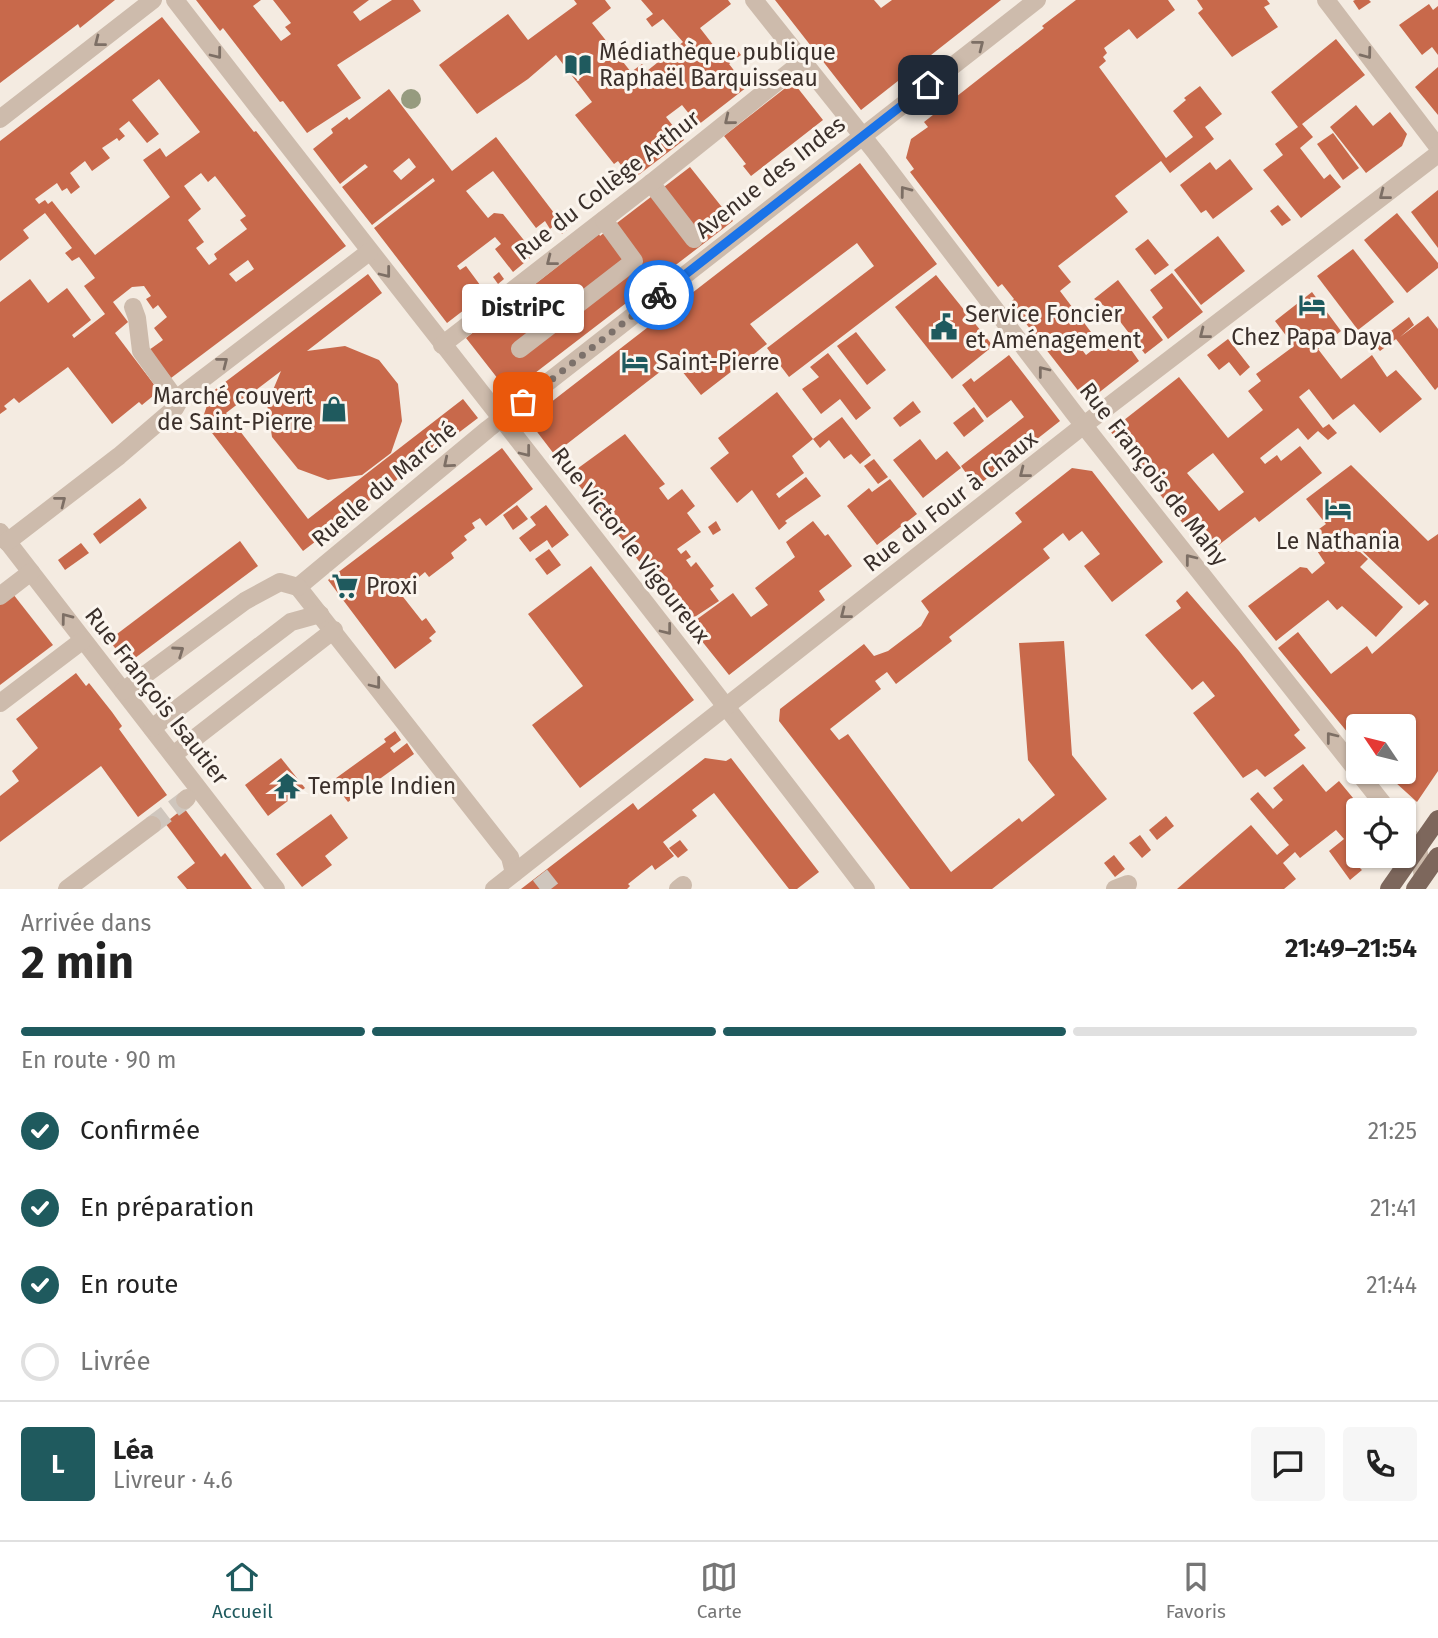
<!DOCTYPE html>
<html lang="fr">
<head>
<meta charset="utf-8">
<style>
  :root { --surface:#fff; --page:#f6f6f6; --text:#222; --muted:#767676; --line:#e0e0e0; --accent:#1f5a5e }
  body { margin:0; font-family:"Fira Sans",sans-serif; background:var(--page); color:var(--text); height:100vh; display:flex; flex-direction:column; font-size:26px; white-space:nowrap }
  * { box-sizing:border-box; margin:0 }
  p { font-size:23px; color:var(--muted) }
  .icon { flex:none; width:38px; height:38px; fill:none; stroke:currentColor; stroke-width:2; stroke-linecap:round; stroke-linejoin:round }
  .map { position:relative; height:889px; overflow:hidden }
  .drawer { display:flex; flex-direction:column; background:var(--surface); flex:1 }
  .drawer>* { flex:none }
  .needle { width:46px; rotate:305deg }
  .fabs { position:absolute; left:1346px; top:714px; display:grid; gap:14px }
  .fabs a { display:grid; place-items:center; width:70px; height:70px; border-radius:7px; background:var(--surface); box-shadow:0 2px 5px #0004; font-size:35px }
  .pin { position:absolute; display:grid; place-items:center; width:60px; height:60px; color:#fff; margin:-30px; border-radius:14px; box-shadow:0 4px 10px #0006 }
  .courier { position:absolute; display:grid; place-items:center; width:70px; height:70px; margin:-35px; border:5px solid #1a73e8; border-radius:50%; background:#fff; color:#222; box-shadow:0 2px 9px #0007 }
  .bubble { position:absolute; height:49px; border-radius:7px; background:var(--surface); box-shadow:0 2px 5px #0004; font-size:23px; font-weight:700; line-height:49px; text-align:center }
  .overview em { font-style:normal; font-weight:700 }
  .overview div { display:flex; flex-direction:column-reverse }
  .overview { display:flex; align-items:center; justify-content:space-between; height:119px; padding:0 21px }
  h1 { font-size:46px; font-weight:700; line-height:52px }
  .bar { display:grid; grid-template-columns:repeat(4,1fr); gap:10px 7px; align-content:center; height:84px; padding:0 21px }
  .bar i { height:9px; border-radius:5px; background:var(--line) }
  .bar .current { background:var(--accent) }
  .bar p { grid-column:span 4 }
  .line { display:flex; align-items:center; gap:18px; padding:0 21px; border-top:2px solid var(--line) }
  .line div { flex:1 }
  .round { display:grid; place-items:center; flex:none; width:74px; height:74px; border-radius:7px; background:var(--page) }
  ol { padding:0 21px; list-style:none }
  li { display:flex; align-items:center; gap:21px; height:77px }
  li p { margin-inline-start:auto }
  li .icon { padding:7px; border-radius:50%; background:var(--accent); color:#fff; stroke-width:4 }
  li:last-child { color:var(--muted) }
  li i { width:38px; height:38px; border:4px solid var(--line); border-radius:50% }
  .tab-bar { display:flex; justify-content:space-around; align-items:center; height:98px; border-top:2px solid var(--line); background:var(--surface); font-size:19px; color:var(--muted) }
  .tab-bar a { display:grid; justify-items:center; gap:4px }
  .tab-bar .current { color:var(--accent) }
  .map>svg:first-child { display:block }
</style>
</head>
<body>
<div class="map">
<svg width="1438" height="889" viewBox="0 0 1438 889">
  <rect width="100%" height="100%" fill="#f4ebe1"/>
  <g fill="#c8694b" fill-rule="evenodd">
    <path d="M0,0H115L80,28L78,24L0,83Z"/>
    <path d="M196,0H261L253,6L281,41L291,34L285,27L291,23L273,0H369L353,12L360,21L392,0H413L421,11L337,65L361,98L307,133L283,101L280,102L223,28L220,31Z"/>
    <path d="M574,0H605L611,8L592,23L631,72L642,64L647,71L683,42L663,19L652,27L646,19L653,14L641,0H728L731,4L700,28L721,55L734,46L741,55L729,64L747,87L698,125L682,105L666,117L684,140L632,180L618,161L614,164L575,115L592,102L556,55L528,79L477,114L439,65L508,14L528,40L577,4Z"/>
    <path d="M775,0H874L881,8L892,0H1001L861,110Z"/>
    <path d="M1076,0H1168L1175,10L1137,39L1129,29L1104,48L1107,53L1103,57L1106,61L1099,67L1166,158L1193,137L1173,111L1186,100L1184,98L1200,86L1222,114L1205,127L1214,139L1170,173L1161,161L1115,196L1128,212L1058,266L1071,282L1060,291L1091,332L1077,343L1086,355L1112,335L1121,348L1127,344L1139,361L1087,402L1010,303L1014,299L1002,284L998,287L910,172L914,169L906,158L911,139L928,127L924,122L1044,28L1042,26Z"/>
    <path d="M1197,0H1267L1270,4L1264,7L1278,27L1232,57L1198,13L1203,9Z"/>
    <path d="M1355,0H1369L1371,2L1359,10L1353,1Z"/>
    <path d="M1429,4L1433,10L1438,6V55L1432,47L1422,55L1399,25Z"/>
    <path d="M162,17L254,132L256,131L346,246L171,378L149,350L163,340L154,328L167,317L158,305L153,309L146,299L151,296L144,286L132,287L113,302L128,322L115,333L159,391L142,405L139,402L112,424L68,367L19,403L14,398L4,406L7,409L0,414V302L30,279L48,303L67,288L91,320L72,335L74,338L105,314L84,286L95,278L79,257L72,261L65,253L72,248L45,213L23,230L29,238L0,261V141ZM159,79L200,132L166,157L160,148L143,160L170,197L95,255L52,201L48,204L45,200L39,204L35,199L57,183L62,191L67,188L71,194L80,187L70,173L85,161L92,171L110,158L102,148L117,138L119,141L125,136L119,129L129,121L147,143L159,134L132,100ZM201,173L208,182L215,176L246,216L240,220L247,229L214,254L217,259L209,265L196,248L204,242L188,220L201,209L184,186ZM248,260L254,269L236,282L229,274Z"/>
    <path d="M1336,39L1365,75L1302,124L1313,137L1300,148L1324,179L1330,174L1341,187L1301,218L1263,170L1283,155L1275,144L1298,127L1271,92Z"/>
    <path d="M1438,67V115L1415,87Z"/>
    <path d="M793,82L823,120L751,176L743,166L746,164L724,136Z"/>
    <path d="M389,89L452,171L496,137L567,230L562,234L555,225L550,229L545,221L536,228L493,171L466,191L488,218L494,213L503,214L527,244L530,258L513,272L495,249L501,244L495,237L457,266L460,270L466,266L486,293L447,323L374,228L435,181L433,178L372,225L342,187L368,167L365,164L340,184L313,149L333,133L331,129L347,117L349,120ZM409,158L416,167L401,180L393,171Z"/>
    <path d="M1356,105L1373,126L1390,112L1407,134L1402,146L1366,173L1330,127Z"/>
    <path d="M1333,133L1359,168L1343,180L1317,144Z"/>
    <path d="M1230,159L1253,189L1213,219L1206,210L1201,213L1180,185L1210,162L1216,170Z"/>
    <path d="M860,163L937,264L789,377L767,348L874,266L857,243L750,324L767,344L701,395L674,361L554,454L528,420Z"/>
    <path d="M690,167L733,221L509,393L466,338L599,234L600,236Z"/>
    <path d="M1438,190V248L1411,212Z"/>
    <path d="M1278,205L1291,220L1282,226L1270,211Z"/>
    <path d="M1397,213L1438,263V268L1407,293L1364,240Z"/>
    <path d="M1218,236L1245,271L1201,305L1174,270Z"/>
    <path d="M1148,239L1169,265L1155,275L1135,249Z"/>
    <path d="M1353,249L1394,302L1358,330L1317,276Z"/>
    <path d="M499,272L504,279L498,284L493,277Z"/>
    <path d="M1172,273L1203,312L1168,339L1152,317L1163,308L1150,290Z"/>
    <path d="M368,274L382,293L307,351L345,346L379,360L398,384L402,421L391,453L362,475L328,480L298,469L272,437L267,404L281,371L226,413L308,519L463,399L478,418L303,551L202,420L210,397L208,395Z"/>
    <path d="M936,275L993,346L952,379L895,307Z"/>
    <path d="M1118,280L1163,340L1145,354L1112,311L1094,299Z"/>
    <path d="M1312,292L1341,331L1318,349L1341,379L1372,355L1387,377L1396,370L1422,399L1380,433L1354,404L1333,420L1309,389L1299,397L1323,428L1329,424L1337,433L1328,440L1318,431L1308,440L1298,428L1260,458L1265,464L1277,455L1281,461L1300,446L1322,473L1259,522L1255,517L1207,554L1110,431L1179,377L1228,438L1263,410L1248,391L1261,381L1256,374L1294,346L1275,321ZM1213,453L1244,492L1219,511L1187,473Z"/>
    <path d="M1428,316L1438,329V387L1435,390L1396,339L1380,351L1374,344L1409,317L1414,325L1400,337Z"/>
    <path d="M856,332L886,370L867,385L837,346Z"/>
    <path d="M1228,339L1250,367L1240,376L1229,362L1219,370L1207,355Z"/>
    <path d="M828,353L871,408L856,420L840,399L821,414L802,389L819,377L810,367Z"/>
    <path d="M1009,355L1060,421L976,487L961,466L1024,417L1011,400L987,418L962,385L971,378L974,382Z"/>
    <path d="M777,392L813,439L792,456L804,473L776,494L779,498L806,477L821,496L785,521L787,523L779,530L752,490L737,503L710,468L729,453L718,438Z"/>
    <path d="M913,401L921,412L900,427L893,418Z"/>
    <path d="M974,407L984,421L964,437L953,423Z"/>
    <path d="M842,417L871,455L860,464L851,454L844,459L829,440L820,448L813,439Z"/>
    <path d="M625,434L665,484L659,488L668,500L682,489L695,506L687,513L701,532L677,549L681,554L686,550L691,557L686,560L691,567L696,562L714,586L710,589L719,601L687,622L570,474Z"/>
    <path d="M920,439L936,460L947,451L961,468L923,498L893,460Z"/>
    <path d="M502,448L533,489L486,526L480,518L472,523L475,528L464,536L467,540L451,553L454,558L429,577L425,572L400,593L422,621L426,618L436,632L429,638L432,641L395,669L328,580Z"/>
    <path d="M874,459L888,477L878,484L864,466Z"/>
    <path d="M1351,465L1428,541L1438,534V771L1417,802L1384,772H1404V726H1377L1380,724L1377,720L1370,726H1358V735L1353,739L1278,648L1298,632L1331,674L1367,646L1372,654L1429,604L1425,600L1419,605L1360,549L1359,551L1368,559L1360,567L1403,607L1376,637L1342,606L1337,610L1328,600L1276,641L1248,606L1300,567L1307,568L1312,574L1325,563L1308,537L1326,524L1306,499Z"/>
    <path d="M1072,468L1092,471L1163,562L1112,602L1084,566L1100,554L1082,531L1069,541L1063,533L1043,549L1050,558L949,637L952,641L896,684L887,672L875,681L881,689L830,729L839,740L848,734L951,872L1019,818L1022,822L1055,795L1028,760L1019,643L1064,641L1072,755L1107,799L992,889H910L779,721L780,709L864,644L874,656L888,651L921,626L929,612L921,601L1022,522L1015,513Z"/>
    <path d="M890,479L917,514L877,545L847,506L869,488L872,492Z"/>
    <path d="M140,498L147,508L100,544L93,534Z"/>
    <path d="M517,505L528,519L513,530L503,515Z"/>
    <path d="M546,505L569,535L552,548L547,540L530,552L519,538L536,525L530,517Z"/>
    <path d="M716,521L721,530L713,535L708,527Z"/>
    <path d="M813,521L825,536L828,534L852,566L819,591L825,600L729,675L689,625L733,593L751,617L768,605L755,588L795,557L786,542Z"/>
    <path d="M240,541L258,566L127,664L109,640Z"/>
    <path d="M81,543L89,553L65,570L58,560Z"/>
    <path d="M549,549L561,565L547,575L535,559Z"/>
    <path d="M591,566L694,700L580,788L532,725L583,686L528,614Z"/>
    <path d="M1187,591L1239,651L1300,730L1294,735L1306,748L1265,777L1257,769L1243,778L1193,713L1215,696L1203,681L1192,690L1145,635L1181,608L1176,601Z"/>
    <path d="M13,594L53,645L0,685V604Z"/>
    <path d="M76,673L86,686L89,683L112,712L122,726L119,729L167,795L138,817L101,766L0,842V796L19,781L12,771L38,748L16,719Z"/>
    <path d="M395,731L401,740L390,748L394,753L407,743L414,754L348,802L332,781L386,742L384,739Z"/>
    <path d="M281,758L305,788L268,816L245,785Z"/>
    <path d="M705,758L726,761L731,758L819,872L797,889H789L714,793L692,810L697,816L663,842L674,856L655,870L652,865L628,884L630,886L627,889H521L633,803L638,810Z"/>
    <path d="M1303,764L1326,792L1339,781L1363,810H1358V856H1366L1356,864L1362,870L1350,880L1329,851L1344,839L1336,830L1300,858L1295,852L1283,863L1296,879L1284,889H1177L1251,825L1277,855L1289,845L1250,799L1258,792L1273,809L1283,800L1273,788Z"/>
    <path d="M184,808L221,857L225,853L252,889H187L177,877L195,863L165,823Z"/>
    <path d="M331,814L348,838L325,856L332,865L302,887L276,854Z"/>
    <path d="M1166,816L1174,826L1157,840L1149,830Z"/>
    <path d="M1140,835L1151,850L1142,858L1129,843Z"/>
    <path d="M680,840L688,850L678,858L669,848Z"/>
    <path d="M1114,855L1125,869L1115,877L1104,863Z"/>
  </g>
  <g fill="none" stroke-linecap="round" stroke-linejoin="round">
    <g stroke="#cfc6bd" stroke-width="18" stroke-dasharray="18 9" stroke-linecap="butt">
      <path d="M152,825L185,800"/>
      <path d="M540,875L551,889"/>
    </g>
    <g stroke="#cdbbac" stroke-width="18">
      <path d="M175,0C404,297 639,590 866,889"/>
      <path d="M754,0L876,153L1074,413L1388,810"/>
      <path d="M1326,0L1438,147"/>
      <path d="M0,119L153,0"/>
      <path d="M651,183L694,239"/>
      <path d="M133,307L137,318L141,351L177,401"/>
      <path d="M442,345L651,183L802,62"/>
      <path d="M520,349L634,261L604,220"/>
      <path d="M0,532L276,889"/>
      <path d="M7,542L119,456L175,408L183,394L369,252"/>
      <path d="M298,587L488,429L1037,0"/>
      <path d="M298,587L510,857L514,873"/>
      <path d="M0,596L31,572"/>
      <path d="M123,691L245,601L280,582L298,587"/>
      <path d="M0,703L83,640"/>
      <path d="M152,728L291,622L320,614"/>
      <path d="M173,755L334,630"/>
      <path d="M185,800L187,798"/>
      <path d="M1404,829L1418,848L1423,877"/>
      <path d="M67,889L152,825"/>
      <path d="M494,889L1084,425L1438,154"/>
      <path d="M678,889L683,885"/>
      <path d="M1115,889L1128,884"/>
    </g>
    <g stroke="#7d675c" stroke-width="18">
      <path d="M1389,889L1438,819"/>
      <path d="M1415,889L1438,856"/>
    </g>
  </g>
  <circle fill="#969b7f" cx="411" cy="99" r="10"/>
  <defs><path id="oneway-chevron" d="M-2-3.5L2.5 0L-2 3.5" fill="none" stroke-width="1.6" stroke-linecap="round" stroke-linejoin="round" transform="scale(1.75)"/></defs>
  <g stroke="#7d6f65">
    <use href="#oneway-chevron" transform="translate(99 42) rotate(142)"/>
    <use href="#oneway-chevron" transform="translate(979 45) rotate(-38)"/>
    <use href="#oneway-chevron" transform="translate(217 54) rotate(52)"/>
    <use href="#oneway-chevron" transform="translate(1367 54) rotate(53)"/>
    <use href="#oneway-chevron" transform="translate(729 120) rotate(141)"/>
    <use href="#oneway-chevron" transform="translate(905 191) rotate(-127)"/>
    <use href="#oneway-chevron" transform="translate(1384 195) rotate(142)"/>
    <use href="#oneway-chevron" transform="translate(551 261) rotate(142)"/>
    <use href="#oneway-chevron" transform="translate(386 273) rotate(52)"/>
    <use href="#oneway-chevron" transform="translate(1204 334) rotate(142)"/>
    <use href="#oneway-chevron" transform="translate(223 362) rotate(-38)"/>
    <use href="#oneway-chevron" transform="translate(1043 371) rotate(-128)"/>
    <use href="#oneway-chevron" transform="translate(526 452) rotate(52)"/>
    <use href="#oneway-chevron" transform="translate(448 463) rotate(140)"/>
    <use href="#oneway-chevron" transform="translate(1024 473) rotate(142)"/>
    <use href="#oneway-chevron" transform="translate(61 501) rotate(-38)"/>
    <use href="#oneway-chevron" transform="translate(1190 559) rotate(-128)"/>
    <use href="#oneway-chevron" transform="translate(845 614) rotate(142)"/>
    <use href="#oneway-chevron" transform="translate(66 618) rotate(-127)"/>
    <use href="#oneway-chevron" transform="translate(667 630) rotate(52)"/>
    <use href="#oneway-chevron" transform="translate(179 651) rotate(-35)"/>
    <use href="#oneway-chevron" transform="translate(376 684) rotate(52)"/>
    <use href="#oneway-chevron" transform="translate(1331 737) rotate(-128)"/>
  </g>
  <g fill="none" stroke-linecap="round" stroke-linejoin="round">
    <path stroke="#7c716b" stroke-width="7" stroke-dasharray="0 12.6" d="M523,402L659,295"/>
    <path stroke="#1a73e8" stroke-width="9" d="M659,295L928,85"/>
  </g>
  <defs>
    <g id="library-bare" transform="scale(2.1)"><path d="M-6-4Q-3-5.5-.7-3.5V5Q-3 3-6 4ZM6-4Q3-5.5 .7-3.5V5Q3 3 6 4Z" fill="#1f5a5e" stroke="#fbf5ee" stroke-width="2.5" paint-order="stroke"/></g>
    <g id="hotel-bare" transform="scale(2.1)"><path d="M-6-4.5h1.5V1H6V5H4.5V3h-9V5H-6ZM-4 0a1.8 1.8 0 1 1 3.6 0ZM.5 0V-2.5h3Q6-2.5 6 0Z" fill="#1f5a5e" stroke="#fbf5ee" stroke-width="2.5" paint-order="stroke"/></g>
    <g id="civic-bare" transform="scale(2.1)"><path d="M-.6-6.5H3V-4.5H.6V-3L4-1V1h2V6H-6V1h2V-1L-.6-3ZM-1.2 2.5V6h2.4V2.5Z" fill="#1f5a5e" stroke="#fbf5ee" stroke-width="2.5" paint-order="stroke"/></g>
    <g id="shop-bare" transform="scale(2.1)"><path d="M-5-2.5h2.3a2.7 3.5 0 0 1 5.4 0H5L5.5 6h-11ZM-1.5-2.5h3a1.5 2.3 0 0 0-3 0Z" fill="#1f5a5e" stroke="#fbf5ee" stroke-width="2.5" paint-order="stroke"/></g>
    <g id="supermarket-bare" transform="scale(2.1)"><path d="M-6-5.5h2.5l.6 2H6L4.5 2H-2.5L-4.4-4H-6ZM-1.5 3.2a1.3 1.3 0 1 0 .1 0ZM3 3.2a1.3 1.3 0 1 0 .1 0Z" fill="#1f5a5e" stroke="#fbf5ee" stroke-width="2.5" paint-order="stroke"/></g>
    <g id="temple-bare" transform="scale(2.1)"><path d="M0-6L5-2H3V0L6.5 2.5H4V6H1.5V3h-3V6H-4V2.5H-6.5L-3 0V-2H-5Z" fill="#1f5a5e" stroke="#fbf5ee" stroke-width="2.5" paint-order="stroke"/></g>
  </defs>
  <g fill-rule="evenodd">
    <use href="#library-bare" x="578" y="65"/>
    <use href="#hotel-bare" x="1312" y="305"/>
    <use href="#civic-bare" x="944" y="327"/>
    <use href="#hotel-bare" x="635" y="362"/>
    <use href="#shop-bare" x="334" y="409"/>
    <use href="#hotel-bare" x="1338" y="509"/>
    <use href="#supermarket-bare" x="345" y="586"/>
    <use href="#temple-bare" x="287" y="786"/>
  </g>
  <g text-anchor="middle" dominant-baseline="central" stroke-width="6" stroke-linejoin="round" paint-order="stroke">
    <g font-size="23" fill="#3b302b" stroke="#fbf5ee" text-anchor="start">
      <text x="599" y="52">Médiathèque publique<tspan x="599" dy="26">Raphaël Barquisseau</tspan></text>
      <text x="965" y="314">Service Foncier<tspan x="965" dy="26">et Aménagement</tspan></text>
      <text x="1312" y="337" text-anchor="middle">Chez Papa Daya</text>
      <text x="656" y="362">Saint-Pierre</text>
      <text x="313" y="396" text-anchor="end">Marché couvert<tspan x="313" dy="26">de Saint-Pierre</tspan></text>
      <text x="1338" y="541" text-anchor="middle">Le Nathania</text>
      <text x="366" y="586">Proxi</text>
      <text x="308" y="786">Temple Indien</text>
    </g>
    <g font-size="23" fill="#3b302b" stroke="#fbf5ee">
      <text transform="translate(770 177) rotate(-38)">Avenue des Indes</text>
      <text transform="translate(607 185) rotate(-38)">Rue du Collège Arthur</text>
      <text transform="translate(1154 474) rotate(52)">Rue François de Mahy</text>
      <text transform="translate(384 484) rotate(-40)">Ruelle du Marché</text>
      <text transform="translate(950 501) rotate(-38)">Rue du Four à Chaux</text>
      <text transform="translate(631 545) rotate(52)">Rue Victor le Vigoureux</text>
      <text transform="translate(157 696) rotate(52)">Rue François Isautier</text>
    </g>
  </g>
</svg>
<div class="fabs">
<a><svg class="needle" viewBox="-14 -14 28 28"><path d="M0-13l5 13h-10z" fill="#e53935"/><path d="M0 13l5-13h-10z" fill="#767676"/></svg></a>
<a><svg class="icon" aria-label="locate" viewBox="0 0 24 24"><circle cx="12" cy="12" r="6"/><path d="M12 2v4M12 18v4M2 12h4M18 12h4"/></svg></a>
</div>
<div class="pin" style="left:523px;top:402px;background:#ea580c"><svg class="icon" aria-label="bag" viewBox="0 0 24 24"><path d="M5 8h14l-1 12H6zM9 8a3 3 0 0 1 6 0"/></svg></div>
<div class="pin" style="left:928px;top:85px;background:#1f2937"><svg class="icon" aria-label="home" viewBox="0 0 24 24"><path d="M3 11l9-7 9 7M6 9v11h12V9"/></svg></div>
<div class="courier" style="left:659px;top:295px"><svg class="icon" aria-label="bike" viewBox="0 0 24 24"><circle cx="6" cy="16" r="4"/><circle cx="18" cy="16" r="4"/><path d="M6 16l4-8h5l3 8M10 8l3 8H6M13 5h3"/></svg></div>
<div class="bubble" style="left:462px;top:284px;width:122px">DistriPC</div>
</div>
<section class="drawer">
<div class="overview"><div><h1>2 min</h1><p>Arrivée dans</p></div><em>21:49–21:54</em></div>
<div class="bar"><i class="current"></i><i class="current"></i><i class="current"></i><i></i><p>En route · 90 m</p></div>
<ol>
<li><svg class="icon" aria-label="check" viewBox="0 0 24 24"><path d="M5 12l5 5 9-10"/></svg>Confirmée<p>21:25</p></li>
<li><svg class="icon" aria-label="check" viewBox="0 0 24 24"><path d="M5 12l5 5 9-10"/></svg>En préparation<p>21:41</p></li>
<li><svg class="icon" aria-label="check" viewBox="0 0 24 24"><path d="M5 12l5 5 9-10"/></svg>En route<p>21:44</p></li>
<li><i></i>Livrée</li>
</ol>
<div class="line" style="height:126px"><b class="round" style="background:var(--accent);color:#fff">L</b><div><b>Léa</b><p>Livreur · 4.6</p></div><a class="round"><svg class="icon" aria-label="chat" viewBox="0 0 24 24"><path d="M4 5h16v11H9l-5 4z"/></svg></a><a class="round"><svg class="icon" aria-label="phone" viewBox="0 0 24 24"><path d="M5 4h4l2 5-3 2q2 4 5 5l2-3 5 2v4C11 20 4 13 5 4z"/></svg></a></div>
</section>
<nav class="tab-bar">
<a class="current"><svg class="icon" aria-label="home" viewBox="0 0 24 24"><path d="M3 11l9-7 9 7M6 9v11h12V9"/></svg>Accueil</a>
<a><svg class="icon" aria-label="map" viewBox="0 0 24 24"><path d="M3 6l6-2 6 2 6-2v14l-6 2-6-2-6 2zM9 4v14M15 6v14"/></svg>Carte</a>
<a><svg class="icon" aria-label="saved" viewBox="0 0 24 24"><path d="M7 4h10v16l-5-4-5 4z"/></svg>Favoris</a>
</nav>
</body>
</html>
